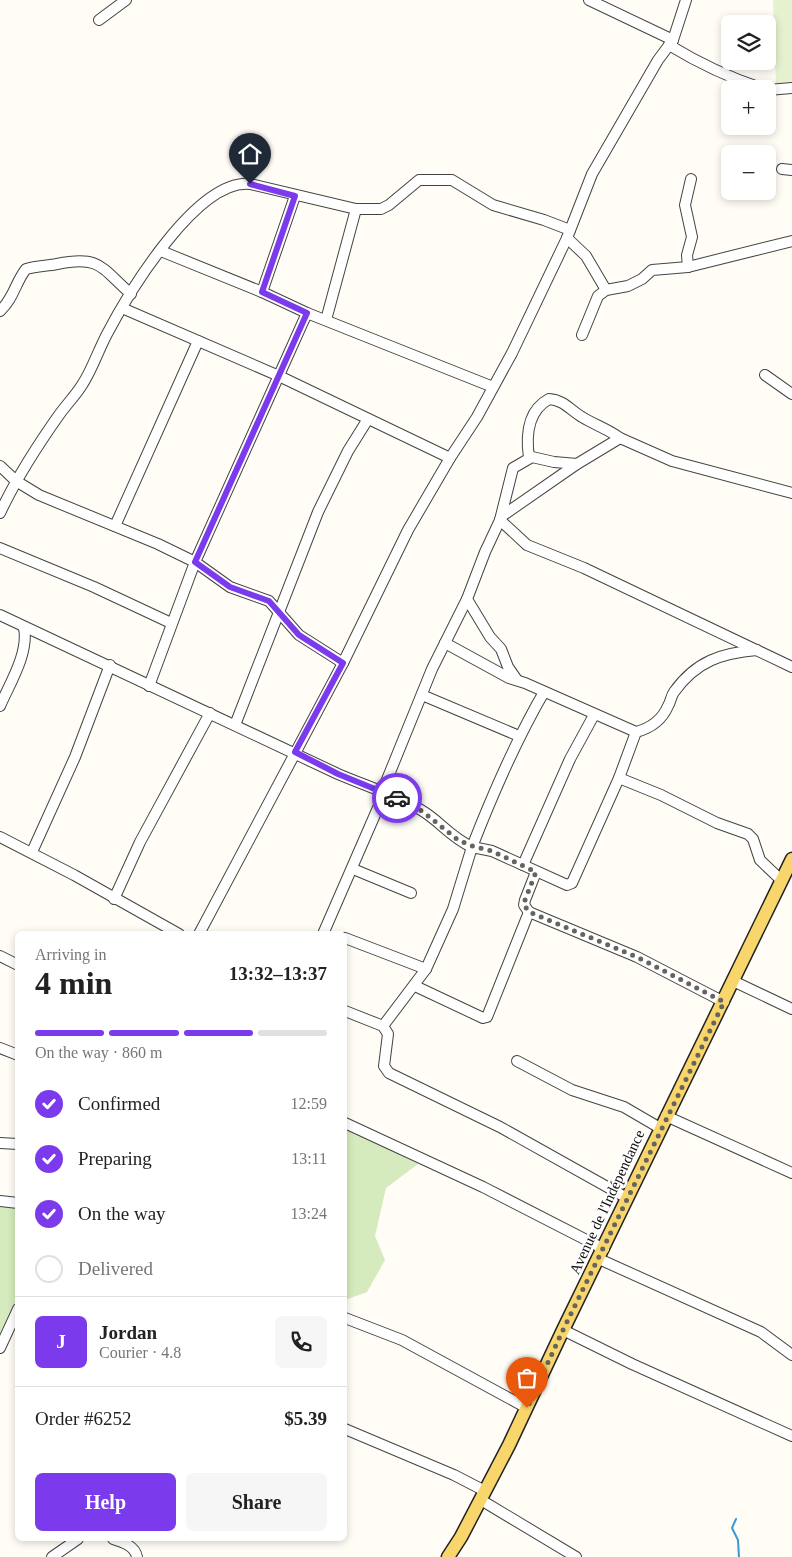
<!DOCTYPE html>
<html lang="en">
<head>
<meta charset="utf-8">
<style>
  :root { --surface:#fff; --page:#f6f6f6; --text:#222; --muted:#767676; --line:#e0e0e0; --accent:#7c3aed }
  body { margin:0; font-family:Georgia,serif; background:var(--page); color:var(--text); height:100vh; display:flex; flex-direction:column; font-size:19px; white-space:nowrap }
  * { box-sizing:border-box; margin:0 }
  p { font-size:16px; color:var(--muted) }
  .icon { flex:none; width:28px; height:28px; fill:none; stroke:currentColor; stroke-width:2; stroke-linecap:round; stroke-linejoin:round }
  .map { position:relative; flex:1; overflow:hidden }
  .drawer { position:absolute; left:15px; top:931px; width:332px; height:610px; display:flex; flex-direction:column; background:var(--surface); border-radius:8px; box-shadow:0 2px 8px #0003 }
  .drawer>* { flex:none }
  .buttons { position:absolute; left:721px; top:15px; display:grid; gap:10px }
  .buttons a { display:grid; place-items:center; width:55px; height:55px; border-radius:8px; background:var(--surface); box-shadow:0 2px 8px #0003; font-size:25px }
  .pin { position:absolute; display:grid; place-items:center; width:42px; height:42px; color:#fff; margin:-51px -21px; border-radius:50% 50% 50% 0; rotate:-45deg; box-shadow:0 0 5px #0007 }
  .pin .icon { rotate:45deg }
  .courier { position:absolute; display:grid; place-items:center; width:50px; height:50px; margin:-25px; border:4px solid #7c3aed; border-radius:50%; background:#fff; color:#222; box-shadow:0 1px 6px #0007 }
  .headline em { font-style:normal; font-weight:700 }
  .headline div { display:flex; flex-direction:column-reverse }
  .headline { display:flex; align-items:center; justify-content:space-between; height:85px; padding:0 20px }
  h1 { font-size:32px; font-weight:700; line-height:38px }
  .bar { display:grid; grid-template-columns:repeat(4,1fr); gap:8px 5px; align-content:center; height:60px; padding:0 20px }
  .bar i { height:6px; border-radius:4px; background:var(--line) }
  .bar .current { background:var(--accent) }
  .bar p { grid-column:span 4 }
  .line { display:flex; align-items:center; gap:12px; padding:0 20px; border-top:1px solid var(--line) }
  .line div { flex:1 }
  .round { display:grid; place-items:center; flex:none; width:52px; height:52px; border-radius:8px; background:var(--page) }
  ol { padding:0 20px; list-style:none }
  li { display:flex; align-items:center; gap:15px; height:55px }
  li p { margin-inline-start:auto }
  li .icon { padding:5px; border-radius:50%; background:var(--accent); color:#fff; stroke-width:4 }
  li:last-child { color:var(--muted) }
  li i { width:28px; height:28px; border:2px solid var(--line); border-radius:50% }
  .button { display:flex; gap:10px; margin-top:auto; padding:10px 20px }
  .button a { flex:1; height:58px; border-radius:8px; background:var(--accent); color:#fff; font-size:20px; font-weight:700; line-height:58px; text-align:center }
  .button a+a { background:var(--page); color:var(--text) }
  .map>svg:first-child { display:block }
</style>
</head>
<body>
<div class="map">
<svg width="792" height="1557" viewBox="0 0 792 1557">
  <rect width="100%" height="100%" fill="#fffdf5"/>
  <g fill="#d5ebbd">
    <path d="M345,1127L418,1164L386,1188L375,1236L385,1260L367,1292L345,1300Z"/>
    <path d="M0,1204L18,1207L17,1304L0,1341Z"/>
  </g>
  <path fill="#e6f2cf" d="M773,0H792V84L776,86Z"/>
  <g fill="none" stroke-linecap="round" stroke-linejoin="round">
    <path stroke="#3f96cf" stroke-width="2" d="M736,1519L732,1528L738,1540L739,1557"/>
    <g stroke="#444" stroke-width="12">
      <g id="minor">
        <path d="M589,0L673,40"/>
        <path d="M99,20L126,0"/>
        <path d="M669,45C700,64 730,78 764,89"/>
        <path d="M768,90L792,88"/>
        <path d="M782,169L792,170"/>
        <path d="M567,238L586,256L606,290"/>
        <path d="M161,251L262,292L307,313L493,387"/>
        <path d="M688,267L687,255L692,237L685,205L691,179"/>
        <path d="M262,292L295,196"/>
        <path d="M122,308L279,376L450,458"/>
        <path d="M0,311C14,298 15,283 26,269C37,266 47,266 57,264C101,255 101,268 131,294"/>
        <path d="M326,320L356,209"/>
        <path d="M582,335L598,296L606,290L628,286L642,279L652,270L688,267L792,241"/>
        <path d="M765,375L792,394"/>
        <path d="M529,458C526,437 527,411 549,399C564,400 570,410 582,417C595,425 608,429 620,438"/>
        <path d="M0,466L16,481L39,495L158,544L195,562L230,587L269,601L299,635L343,663"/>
        <path d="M0,513C16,479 37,446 59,415C66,405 75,396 82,385C92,370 98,351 107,334C129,292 197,179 250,184L356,209H381L389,205L419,180H452L493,205L544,220L570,230"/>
        <path d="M502,516L577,464L620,438L672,461L792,493"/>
        <path d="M500,520L527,545L584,568L792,667"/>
        <path d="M115,526L198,341"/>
        <path d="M0,548L94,587L171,623"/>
        <path d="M0,615L338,774C366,786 395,795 421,810C440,821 450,837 472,847C493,793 515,742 544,692"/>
        <path d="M445,643L509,678L525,683L636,732C651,728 662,720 668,706C671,701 671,696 674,692C696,661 722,653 757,650"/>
        <path d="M517,680L508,667L501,649L490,637L467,599L485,552L500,520L513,468L532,457L554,462L577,464"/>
        <path d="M149,686L195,562L307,313"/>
        <path d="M422,695L519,736"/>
        <path d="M0,706C10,683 29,653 24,628"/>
        <path d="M235,725L318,512L348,451L368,419"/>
        <path d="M619,778L661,795L717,823L748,834L753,839L760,860L781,880"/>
        <path d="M0,837L74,875L179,934"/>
        <path d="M32,852L75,757L110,665"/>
        <path d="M523,865L570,759L594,715"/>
        <path d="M353,869L411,893"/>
        <path d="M536,872L525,900L524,905L529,912L637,957L724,1002"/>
        <path d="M114,899L140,842L210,713"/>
        <path d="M199,934L343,663L408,530L450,458L477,417L512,353L567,238L592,174L658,60L673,40L686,0"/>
        <path d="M323,934L384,794L386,782L432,669L467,599"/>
        <path d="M345,938L426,969"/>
        <path d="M0,956L18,965"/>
        <path d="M733,981L792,1009"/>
        <path d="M415,986L483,1018L487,1017L529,912"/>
        <path d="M345,1011L383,1026L388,1034L384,1066L389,1073L500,1127L627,1198"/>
        <path d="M383,1026L426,969L453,909L472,847L492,851L567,885L572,883L619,778L636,732"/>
        <path d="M0,1048L18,1055"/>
        <path d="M517,1061L572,1090L624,1107L660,1128"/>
        <path d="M666,1116L792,1173"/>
        <path d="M345,1123L483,1187L604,1249"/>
        <path d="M0,1143L18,1144"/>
        <path d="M0,1201L18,1203"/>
        <path d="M599,1259L761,1332L792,1355"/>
        <path d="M345,1318L402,1340L527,1408"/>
        <path d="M563,1330L632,1364L792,1436"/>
        <path d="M0,1348L18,1309"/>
        <path d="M345,1429L454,1475L485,1491"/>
        <path d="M481,1500L576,1557"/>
        <path d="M113,1539C123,1542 135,1546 137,1557"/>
        <path d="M52,1557L78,1539"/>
      </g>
    </g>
    <g stroke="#222" stroke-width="15">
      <path id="major" d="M448,1557L461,1537L509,1445L563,1330L792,859"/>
    </g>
    <use href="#minor" stroke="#fff" stroke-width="10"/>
    <use href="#major" stroke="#f9d66b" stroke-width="12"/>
  </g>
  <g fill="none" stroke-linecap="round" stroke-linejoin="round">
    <path stroke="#646461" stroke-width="5" stroke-dasharray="0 9" d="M397,798L422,811L458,840L472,846L492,851L536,872L525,900L524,905L529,912L637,957L724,1002L563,1330L527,1408"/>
    <path stroke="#7c3aed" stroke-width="6" d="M250,184L295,196L262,292L307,313L195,562L230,587L269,601L299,635L343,663L295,752L338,774L397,798"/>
  </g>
  <g text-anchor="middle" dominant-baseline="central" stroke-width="5" stroke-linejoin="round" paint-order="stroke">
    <g font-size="15" fill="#111" stroke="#fff">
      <text transform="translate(607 1202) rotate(-65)">Avenue de l'Indépendance</text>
    </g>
  </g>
</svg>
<div class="buttons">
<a><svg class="icon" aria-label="layers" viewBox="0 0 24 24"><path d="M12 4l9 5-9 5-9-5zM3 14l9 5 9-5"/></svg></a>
<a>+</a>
<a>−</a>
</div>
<div class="pin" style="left:527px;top:1408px;background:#ea580c"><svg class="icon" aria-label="bag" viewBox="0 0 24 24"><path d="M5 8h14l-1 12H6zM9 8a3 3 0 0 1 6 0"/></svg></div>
<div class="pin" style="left:250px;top:184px;background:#1f2937"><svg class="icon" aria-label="home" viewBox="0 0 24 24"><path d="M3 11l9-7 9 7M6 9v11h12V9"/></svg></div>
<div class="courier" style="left:397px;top:798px"><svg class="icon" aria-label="car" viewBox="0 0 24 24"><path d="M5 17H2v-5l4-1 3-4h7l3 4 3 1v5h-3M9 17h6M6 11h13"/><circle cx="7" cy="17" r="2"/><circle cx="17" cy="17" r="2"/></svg></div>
<section class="drawer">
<div class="headline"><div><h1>4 min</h1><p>Arriving in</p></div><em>13:32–13:37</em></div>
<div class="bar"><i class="current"></i><i class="current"></i><i class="current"></i><i></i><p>On the way · 860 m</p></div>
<ol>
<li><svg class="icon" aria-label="check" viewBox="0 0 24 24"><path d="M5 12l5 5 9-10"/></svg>Confirmed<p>12:59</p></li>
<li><svg class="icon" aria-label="check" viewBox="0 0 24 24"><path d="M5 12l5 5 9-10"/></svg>Preparing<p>13:11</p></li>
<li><svg class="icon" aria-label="check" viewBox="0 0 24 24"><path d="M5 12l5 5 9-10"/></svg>On the way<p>13:24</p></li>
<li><i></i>Delivered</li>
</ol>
<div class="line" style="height:90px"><b class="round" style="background:var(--accent);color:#fff">J</b><div><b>Jordan</b><p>Courier · 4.8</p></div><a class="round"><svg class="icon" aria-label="phone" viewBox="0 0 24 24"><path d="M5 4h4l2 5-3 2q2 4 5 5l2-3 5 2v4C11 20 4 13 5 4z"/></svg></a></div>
<div class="line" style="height:65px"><div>Order #6252</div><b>$5.39</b></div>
<div class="button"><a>Help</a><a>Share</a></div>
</section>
</div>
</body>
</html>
